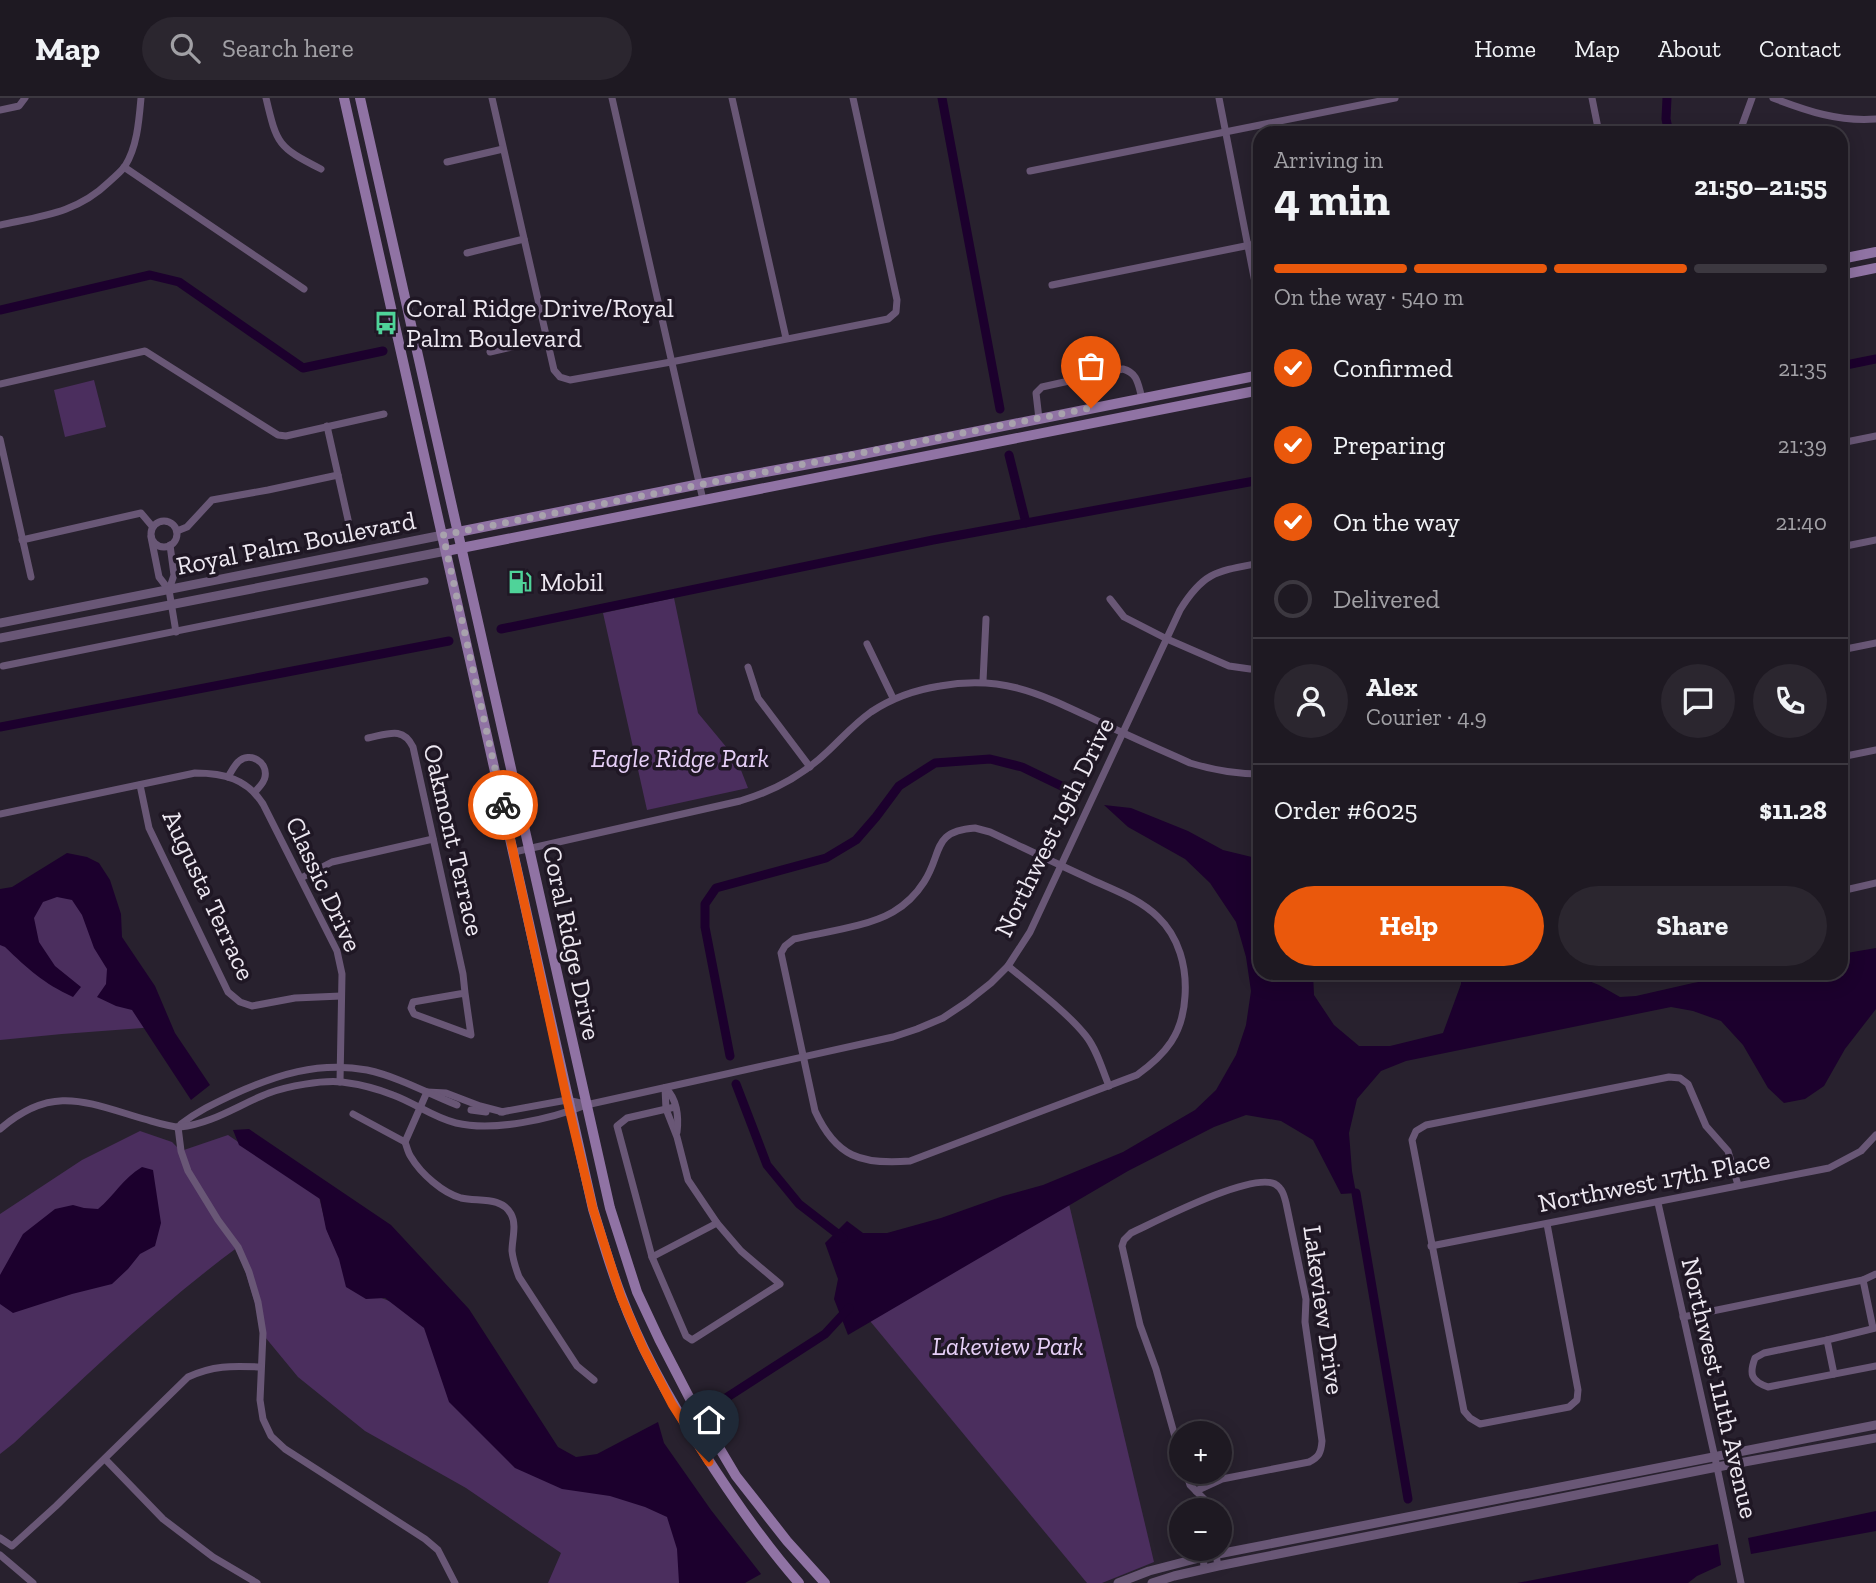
<!DOCTYPE html>
<html lang="en">
<head>
<meta charset="utf-8">
<style>
  :root { --surface:#1e1922; --page:#2b262f; --text:#f1f3f6; --muted:#a1a0a5; --line:#3c3840; --accent:#ea580c }
  body { margin:0; font-family:"Zilla Slab",serif; background:var(--page); color:var(--text); height:100vh; display:flex; flex-direction:column; font-size:26px; white-space:nowrap }
  * { box-sizing:border-box; margin:0 }
  p { font-size:23px; color:var(--muted) }
  .icon { flex:none; width:38px; height:38px; fill:none; stroke:currentColor; stroke-width:2; stroke-linecap:round; stroke-linejoin:round }
  .map { position:relative; flex:1; overflow:hidden }
  .sheet { position:absolute; left:1253px; top:28px; width:595px; height:854px; display:flex; flex-direction:column; background:var(--surface); border-radius:21px; box-shadow:0 4px 18px #0003,0 0 0 2px var(--line) }
  .sheet>* { flex:none }
  .tools { position:absolute; left:1169px; top:1323px; display:grid; gap:14px }
  .tools a { display:grid; place-items:center; width:63px; height:63px; border-radius:50%; background:var(--surface); box-shadow:0 4px 18px #0003,0 0 0 2px var(--line); font-size:35px }
  .pin { position:absolute; display:grid; place-items:center; width:60px; height:60px; color:#fff; margin:-72px -30px; border-radius:50% 50% 50% 0; rotate:-45deg; box-shadow:0 0 7px #0007 }
  .pin .icon { rotate:45deg }
  .courier { position:absolute; display:grid; place-items:center; width:70px; height:70px; margin:-35px; border:5px solid #ea580c; border-radius:50%; background:#fff; color:#222; box-shadow:0 2px 9px #0007 }
  .headline em { font-style:normal; font-weight:800 }
  .headline div { display:flex; flex-direction:column-reverse }
  .headline { display:flex; align-items:center; justify-content:space-between; height:119px; padding:0 21px }
  h1 { font-size:46px; font-weight:800; line-height:52px }
  .bar { display:grid; grid-template-columns:repeat(4,1fr); gap:10px 7px; align-content:center; height:84px; padding:0 21px }
  .bar i { height:9px; border-radius:5px; background:var(--line) }
  .bar .selected { background:var(--accent) }
  .bar p { grid-column:span 4 }
  .line { display:flex; align-items:center; gap:18px; padding:0 21px; border-top:2px solid var(--line) }
  .line div { flex:1 }
  .round { display:grid; place-items:center; flex:none; width:74px; height:74px; border-radius:37px; background:var(--page) }
  ol { padding:0 21px; list-style:none }
  li { display:flex; align-items:center; gap:21px; height:77px }
  li p { margin-inline-start:auto }
  li .icon { padding:7px; border-radius:50%; background:var(--accent); color:#fff; stroke-width:4 }
  li:last-child { color:var(--muted) }
  li i { width:38px; height:38px; border:4px solid var(--line); border-radius:50% }
  .cta { display:flex; gap:14px; margin-top:auto; padding:14px 21px }
  .cta a { flex:1; height:80px; border-radius:42px; background:var(--accent); color:#fff; font-size:28px; font-weight:800; line-height:80px; text-align:center }
  .cta a+a { background:var(--page); color:var(--text) }
  header { display:flex; align-items:center; gap:42px; box-sizing:border-box; height:98px; padding:0 35px; background:var(--surface); border-bottom:2px solid var(--line) }
  header strong { font-size:33px }
  nav { display:flex; gap:38px; margin-inline-start:auto; font-size:24px }
  .search { width:490px; height:63px; background:var(--page); display:flex; align-items:center; gap:18px; box-sizing:border-box; padding:0 24px; border-radius:38px; color:var(--muted); font-size:26px }
  .map>svg:first-child { display:block }
</style>
</head>
<body>
<header>
<strong>Map</strong>
<div class="search"><svg class="icon" aria-label="search" viewBox="0 0 24 24"><circle cx="10" cy="10" r="6"/><path d="M15 15l6 6"/></svg>Search here</div>
<nav><a>Home</a><a>Map</a><a>About</a><a>Contact</a></nav>
</header>
<div class="map">
<svg width="1876" height="1485" viewBox="0 0 1876 1485">
  <rect width="100%" height="100%" fill="#28212e"/>
  <g fill="#4b2e5e">
    <path d="M94,282L106,329L65,339L54,292Z"/>
    <path d="M674,500L698,615L737,662L748,690L647,712L603,515Z"/>
    <path d="M84,790L156,929L62,936L0,942V808Z"/>
    <path d="M140,1033L172,1044L181,1053L228,1037L319,1099L328,1135L341,1163L347,1187L442,1223L572,1387L689,1397L691,1485H548L561,1455L466,1390L365,1333L298,1279L265,1239L238,1149C158,1208 87,1277 14,1345L0,1356V1116L82,1062Z"/>
    <path d="M1069,1106L1154,1464L1102,1485H1087L870,1223Z"/>
  </g>
  <g fill="#1c002d">
    <path d="M1104,707L1131,710L1188,733L1223,752L1260,761V875H1313L1314,897L1334,927L1359,948H1390L1443,935L1461,886V875H1549L1579,879L1599,887L1620,899L1636,898L1693,885L1732,878L1734,875H1841V856L1876,850V911L1845,951L1824,988L1805,1001L1784,1005L1768,990L1743,947L1721,923L1693,913L1671,909L1406,963L1381,973L1357,1001L1349,1035L1352,1073L1356,1095L1341,1096L1313,1042L1281,1023L1246,1017L1214,1029L1128,1073L848,1237L834,1201L838,1181L825,1145L847,1123L863,1135H887L941,1120L1003,1098L1043,1087L1123,1054L1195,1012L1216,992L1236,957L1246,927L1251,893L1246,859L1236,824L1210,785L1185,761L1128,729Z"/>
    <path d="M67,755L87,759L99,765L110,782L121,816L122,839L155,888L175,935L210,987L191,1002L132,912L116,908L97,899L106,886L107,871L94,850L82,817L72,802L57,799L43,804L34,820L39,844L55,868L81,889L73,899C43,885 28,871 5,849L0,847V791L12,789Z"/>
    <path d="M249,1031L391,1127L469,1211L558,1349L576,1359L597,1356L658,1324L664,1345L711,1412L761,1476L745,1485H679L677,1451L667,1419L645,1409L610,1398L562,1391L515,1370L449,1304L424,1230L385,1200L366,1201L346,1189L339,1161L326,1131L320,1101L239,1047L233,1032Z"/>
    <path d="M142,1069L153,1072L161,1125L155,1148L140,1156L128,1171L112,1186L72,1196L13,1215L0,1206V1177L23,1136L55,1111L73,1107L84,1110L98,1111C114,1098 123,1080 142,1069Z"/>
    <path d="M1876,1413V1433L1751,1456L1748,1440Z"/>
    <path d="M1718,1446L1721,1467L1697,1478L1688,1485H1517Z"/>
  </g>
  <g fill="none" stroke-linecap="round" stroke-linejoin="round">
    <g stroke="#1c002d" stroke-width="9">
      <path d="M942,0L1000,311"/>
      <path d="M1667,0L1666,21L1669,35"/>
      <path d="M0,212L150,177L179,184L303,270L383,253"/>
      <path d="M1841,268L1876,261"/>
      <path d="M1009,357L1026,425"/>
      <path d="M501,531L933,442L1260,382"/>
      <path d="M0,629L449,543"/>
      <path d="M730,958L705,829V806L716,790L826,760L856,742L876,719L899,688L935,665L990,661L1022,669L1078,696"/>
      <path d="M736,986L767,1067L799,1106L843,1140"/>
      <path d="M1356,1095L1408,1401"/>
      <path d="M712,1309L825,1236L849,1210"/>
    </g>
    <g stroke="#695776" stroke-width="7">
      <path d="M266,0C277,47 278,49 321,71"/>
      <path d="M492,0L554,272L560,279L570,282L671,264L888,221L896,214L897,202L853,0"/>
      <path d="M612,0L703,402"/>
      <path d="M732,0L786,240"/>
      <path d="M1219,0L1260,210"/>
      <path d="M1592,0L1599,35"/>
      <path d="M1773,0C1807,13 1839,24 1876,21"/>
      <path d="M0,12L19,8L25,0"/>
      <path d="M1740,33L1752,0"/>
      <path d="M447,64L503,51"/>
      <path d="M124,69L304,191"/>
      <path d="M1030,73L1395,0"/>
      <path d="M0,127C42,118 77,115 109,84C114,79 121,74 125,68C137,49 139,23 141,0"/>
      <path d="M467,155L524,141"/>
      <path d="M1052,187L1260,145"/>
      <path d="M490,254L546,241"/>
      <path d="M0,286L145,253L278,337L286,338L384,316"/>
      <path d="M1039,321L1036,295L1042,289L1123,271C1138,275 1138,287 1142,300"/>
      <path d="M327,328L349,426"/>
      <path d="M0,341L31,479"/>
      <path d="M1841,345L1876,338"/>
      <circle cx="164" cy="436" r="13"/>
      <path d="M177,433L187,429L212,402L268,392L338,377"/>
      <path d="M151,439L159,479L169,492L176,534"/>
      <path d="M22,442L141,415L152,428"/>
      <path d="M1841,449L1876,442"/>
      <path d="M169,492L174,477L170,447"/>
      <path d="M1110,501L1124,519L1167,541L1229,568L1250,571H1260"/>
      <path d="M867,546L893,600"/>
      <path d="M1841,552L1876,545"/>
      <path d="M3,568L425,483"/>
      <path d="M748,569L758,600L810,669"/>
      <path d="M983,583L986,521"/>
      <path d="M368,640C388,636 403,628 413,649L463,876L465,895L413,904L411,910L414,916L471,937L465,895"/>
      <path d="M1841,659L1876,652"/>
      <path d="M228,679C231,674 234,668 238,664C250,653 268,664 265,679C264,685 259,689 255,694"/>
      <path d="M140,687L149,730L228,894L240,904L252,908L295,900L341,898"/>
      <path d="M0,716L195,675C224,675 247,681 263,706L337,853L342,876L340,984"/>
      <path d="M975,730L990,734C1022,749 1055,765 1088,780C1111,791 1139,800 1158,819C1179,839 1187,869 1185,898C1183,936 1166,956 1137,977L910,1063C861,1067 836,1059 815,1013L781,855L785,848L794,841C824,834 867,829 893,814C905,807 917,795 924,784C943,755 931,733 975,730Z"/>
      <path d="M514,754L740,703C774,693 802,678 827,654C842,640 854,626 871,614C892,600 914,592 940,588C1006,576 1044,598 1102,625C1131,639 1161,652 1190,665C1213,672 1235,676 1260,676"/>
      <path d="M301,780L332,764L433,741"/>
      <path d="M1841,793L1876,785"/>
      <path d="M1008,868C1032,888 1067,914 1086,938C1097,952 1102,971 1109,988"/>
      <path d="M1388,875V878"/>
      <path d="M665,990L666,1011L677,1039L688,1082L717,1125L741,1153L780,1186L692,1242L686,1238L652,1159L617,1028L627,1020L675,1009"/>
      <path d="M665,990C677,1000 679,1019 677,1034"/>
      <path d="M471,1012L486,1014"/>
      <path d="M501,1014L567,1002L585,1006"/>
      <path d="M503,1014L480,1008L446,995L427,994L405,1044C407,1049 408,1055 411,1059C421,1076 443,1095 461,1100C478,1104 501,1098 511,1116C517,1127 512,1141 512,1153C513,1163 516,1171 519,1179L577,1268L594,1282"/>
      <path d="M353,1016L405,1044"/>
      <path d="M181,1026C198,1013 213,1006 232,997C276,977 318,963 367,972C399,979 427,995 457,1007"/>
      <path d="M178,1029L181,1053L188,1073L218,1122L238,1149L249,1174L258,1204L263,1235L260,1302L263,1321L271,1338L285,1351L425,1441L438,1452L455,1485"/>
      <path d="M0,1031C52,986 86,1004 144,1021C155,1024 169,1029 180,1029C212,1026 240,1006 269,995C288,988 322,982 342,984C358,986 378,991 393,997C415,1005 434,1020 456,1025C494,1034 551,1021 586,1007L893,939L917,931L943,920L967,904L991,885L1008,868L1030,834L1180,512C1204,473 1218,473 1260,465"/>
      <path d="M1658,1105L1717,1369L1741,1485"/>
      <path d="M1547,1126L1578,1292L1577,1302L1569,1309L1480,1326L1470,1320L1464,1313L1412,1042L1416,1033L1426,1027L1669,979L1680,980L1688,986L1706,1028L1728,1053L1738,1087"/>
      <path d="M1431,1148L1829,1070L1861,1053L1876,1037"/>
      <path d="M652,1159L717,1125"/>
      <path d="M1863,1182L1873,1230"/>
      <path d="M1683,1219L1863,1182L1876,1176"/>
      <path d="M1876,1230L1827,1242L1764,1255L1755,1260C1749,1276 1751,1283 1768,1289L1876,1268"/>
      <path d="M1827,1242L1834,1276"/>
      <path d="M1181,1360L1156,1271L1140,1227L1122,1148L1124,1142L1131,1135C1157,1123 1251,1074 1275,1086C1282,1090 1284,1097 1286,1105L1306,1201L1305,1224L1322,1343C1321,1355 1319,1359 1309,1364L1222,1381L1196,1393"/>
      <path d="M105,1361L163,1421L213,1459L257,1485"/>
      <path d="M1186,1374L1190,1387L1206,1403L1208,1412"/>
      <path d="M1200,1412L1201,1400"/>
      <path d="M0,1440L12,1448L56,1408L188,1279C214,1267 232,1268 260,1269"/>
      <path d="M1203,1451L1204,1471"/>
      <path d="M1215,1451L1218,1468"/>
      <path d="M0,1457L33,1485"/>
    </g>
    <g stroke="#695776" stroke-width="9">
      <path d="M0,525L443,437"/>
      <path d="M0,540L446,453"/>
      <path d="M1118,1485L1149,1473L1203,1459L1876,1327"/>
      <path d="M1152,1485L1174,1478L1218,1468L1717,1369L1876,1340"/>
    </g>
    <g stroke="#9073a4" stroke-width="10">
      <path d="M344,0L593,1111C602,1140 610,1169 621,1197C641,1252 670,1303 702,1352C732,1399 763,1444 799,1485"/>
      <path d="M360,0L610,1110L637,1194L659,1241L689,1299L736,1378L787,1443L825,1485"/>
      <path d="M1841,161L1876,154"/>
      <path d="M1841,177L1876,170"/>
      <path d="M443,437L700,386L853,358L1260,277"/>
      <path d="M446,453L1260,292"/>
    </g>
  </g>
  <g fill="none" stroke-linecap="round" stroke-linejoin="round">
    <path stroke="#a8a2ad" stroke-width="7" stroke-dasharray="0 12.6" d="M503,707L443,437L1091,310"/>
    <path stroke="#ea580c" stroke-width="9" d="M503,707L567,1002L593,1111L621,1199L643,1250L672,1306L709,1364"/>
  </g>
  <defs>
    <g id="bus-bare" transform="scale(1.89)"><path d="M-5-6H5V4H4V6H2V4H-2V6H-4V4H-5ZM-3.5-4V0h7V-4ZM-3.5 1.2v1.5H-2V1.2ZM2 1.2v1.5H3.5V1.2Z" fill="#4fd399" stroke="#1f1724" stroke-width="2.5" paint-order="stroke"/></g>
    <g id="fuel-bare" transform="scale(1.89)"><path d="M-5.5-6h7V0h2V4h1.3V-2.5L3-4.5l.8-.8L6-3V5H2.5V1h-1V6h-7ZM-4.2-4.7v3.2H.2V-4.7Z" fill="#4fd399" stroke="#1f1724" stroke-width="2.5" paint-order="stroke"/></g>
  </defs>
  <g fill-rule="evenodd">
    <use href="#bus-bare" x="386" y="225"/>
    <use href="#fuel-bare" x="520" y="484"/>
  </g>
  <g text-anchor="middle" dominant-baseline="central" stroke-width="7" stroke-linejoin="round" paint-order="stroke">
    <g font-size="26" fill="#ede8f1" stroke="#1f1724" text-anchor="start">
      <text x="406" y="210">Coral Ridge Drive/Royal<tspan x="406" dy="30">Palm Boulevard</tspan></text>
      <text x="540" y="484">Mobil</text>
    </g>
    <g font-size="26" fill="#ede8f1" stroke="#1f1724">
      <text transform="translate(296 445) rotate(-11)">Royal Palm Boulevard</text>
      <text transform="translate(1054 729) rotate(-64)">Northwest 19th Drive</text>
      <text transform="translate(454 742) rotate(77)">Oakmont Terrace</text>
      <text transform="translate(324 786) rotate(65)">Classic Drive</text>
      <text transform="translate(209 797) rotate(65)">Augusta Terrace</text>
      <text transform="translate(572 845) rotate(78)">Coral Ridge Drive</text>
      <text transform="translate(1654 1083) rotate(-11)">Northwest 17th Place</text>
      <text transform="translate(1324 1212) rotate(82)">Lakeview Drive</text>
      <text transform="translate(1720 1290) rotate(77)">Northwest 111th Avenue</text>
    </g>
    <g font-size="26" font-style="italic" fill="#e6cff7" stroke="#1f1724">
      <text x="680" y="660">Eagle Ridge Park</text>
      <text x="1008" y="1248">Lakeview Park</text>
    </g>
  </g>
</svg>
<div class="tools">
<a>+</a>
<a>−</a>
</div>
<div class="pin" style="left:1091px;top:310px;background:#ea580c"><svg class="icon" aria-label="bag" viewBox="0 0 24 24"><path d="M5 8h14l-1 12H6zM9 8a3 3 0 0 1 6 0"/></svg></div>
<div class="pin" style="left:709px;top:1364px;background:#1f2937"><svg class="icon" aria-label="home" viewBox="0 0 24 24"><path d="M3 11l9-7 9 7M6 9v11h12V9"/></svg></div>
<div class="courier" style="left:503px;top:707px"><svg class="icon" aria-label="bike" viewBox="0 0 24 24"><circle cx="6" cy="16" r="4"/><circle cx="18" cy="16" r="4"/><path d="M6 16l4-8h5l3 8M10 8l3 8H6M13 5h3"/></svg></div>
<section class="sheet">
<div class="headline"><div><h1>4 min</h1><p>Arriving in</p></div><em>21:50–21:55</em></div>
<div class="bar"><i class="selected"></i><i class="selected"></i><i class="selected"></i><i></i><p>On the way · 540 m</p></div>
<ol>
<li><svg class="icon" aria-label="check" viewBox="0 0 24 24"><path d="M5 12l5 5 9-10"/></svg>Confirmed<p>21:35</p></li>
<li><svg class="icon" aria-label="check" viewBox="0 0 24 24"><path d="M5 12l5 5 9-10"/></svg>Preparing<p>21:39</p></li>
<li><svg class="icon" aria-label="check" viewBox="0 0 24 24"><path d="M5 12l5 5 9-10"/></svg>On the way<p>21:40</p></li>
<li><i></i>Delivered</li>
</ol>
<div class="line" style="height:126px"><a class="round"><svg class="icon" aria-label="person" viewBox="0 0 24 24"><circle cx="12" cy="8" r="4"/><path d="M4 21q1-7 8-7t8 7"/></svg></a><div><b>Alex</b><p>Courier · 4.9</p></div><a class="round"><svg class="icon" aria-label="chat" viewBox="0 0 24 24"><path d="M4 5h16v11H9l-5 4z"/></svg></a><a class="round"><svg class="icon" aria-label="phone" viewBox="0 0 24 24"><path d="M5 4h4l2 5-3 2q2 4 5 5l2-3 5 2v4C11 20 4 13 5 4z"/></svg></a></div>
<div class="line" style="height:91px"><div>Order #6025</div><b>$11.28</b></div>
<div class="cta"><a>Help</a><a>Share</a></div>
</section>
</div>
</body>
</html>
